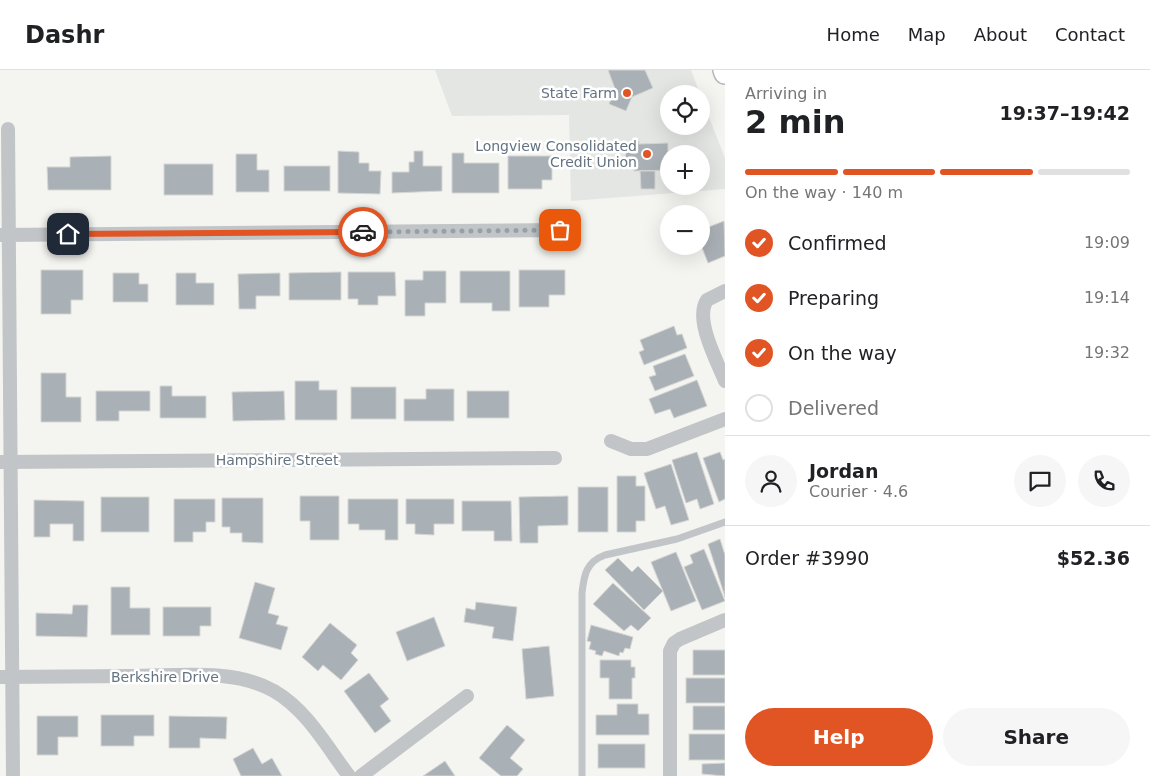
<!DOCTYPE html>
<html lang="en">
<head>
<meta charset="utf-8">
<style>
  :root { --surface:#fff; --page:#f6f6f6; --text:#202124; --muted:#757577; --line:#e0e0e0; --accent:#e15424 }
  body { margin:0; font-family:"DejaVu Sans",sans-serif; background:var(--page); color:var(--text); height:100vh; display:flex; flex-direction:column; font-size:19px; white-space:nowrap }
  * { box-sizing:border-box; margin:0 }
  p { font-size:16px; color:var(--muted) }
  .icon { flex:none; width:28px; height:28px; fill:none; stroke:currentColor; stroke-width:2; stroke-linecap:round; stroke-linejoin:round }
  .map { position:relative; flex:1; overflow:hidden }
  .panel { display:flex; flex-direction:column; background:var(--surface); width:425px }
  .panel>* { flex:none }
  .fabs { position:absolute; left:660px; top:15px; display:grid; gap:10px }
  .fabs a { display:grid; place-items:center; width:50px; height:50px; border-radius:50%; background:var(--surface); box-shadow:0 5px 20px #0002; font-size:25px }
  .pin { position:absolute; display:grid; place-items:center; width:42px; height:42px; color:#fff; margin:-21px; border-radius:10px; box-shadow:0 2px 8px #0006 }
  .courier { position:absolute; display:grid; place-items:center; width:50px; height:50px; margin:-25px; border:4px solid #e15424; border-radius:50%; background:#fff; color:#222; box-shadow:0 1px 6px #0007 }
  .overview em { font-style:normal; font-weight:700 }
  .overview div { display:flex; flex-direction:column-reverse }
  .overview { display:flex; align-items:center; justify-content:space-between; height:85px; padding:0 20px }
  h1 { font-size:32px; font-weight:700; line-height:38px }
  .bar { display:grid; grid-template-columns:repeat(4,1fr); gap:8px 5px; align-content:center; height:60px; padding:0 20px }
  .bar i { height:6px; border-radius:4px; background:var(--line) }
  .bar .current { background:var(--accent) }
  .bar p { grid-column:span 4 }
  .line { display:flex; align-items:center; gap:12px; padding:0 20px; border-top:1px solid var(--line) }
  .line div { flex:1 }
  .round { display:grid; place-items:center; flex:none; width:52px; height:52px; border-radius:26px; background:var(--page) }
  ol { padding:0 20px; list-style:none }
  li { display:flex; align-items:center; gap:15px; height:55px }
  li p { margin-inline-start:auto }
  li .icon { padding:5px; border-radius:50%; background:var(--accent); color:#fff; stroke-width:4 }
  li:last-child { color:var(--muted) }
  li i { width:28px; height:28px; border:2px solid var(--line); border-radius:50% }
  .cta { display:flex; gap:10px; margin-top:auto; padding:10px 20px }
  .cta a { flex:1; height:58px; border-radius:30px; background:var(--accent); color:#fff; font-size:20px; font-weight:700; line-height:58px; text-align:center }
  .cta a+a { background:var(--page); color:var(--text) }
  header { display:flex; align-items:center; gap:30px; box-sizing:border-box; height:70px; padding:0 25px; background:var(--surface); border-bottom:1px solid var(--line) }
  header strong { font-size:24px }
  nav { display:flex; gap:28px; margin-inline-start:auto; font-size:18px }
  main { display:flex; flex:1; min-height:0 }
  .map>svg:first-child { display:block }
</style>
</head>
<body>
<header>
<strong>Dashr</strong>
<nav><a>Home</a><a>Map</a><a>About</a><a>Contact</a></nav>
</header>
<main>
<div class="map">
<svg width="725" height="706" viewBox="0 0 725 706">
  <rect width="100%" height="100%" fill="#f4f4f0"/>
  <path fill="#e4e6e4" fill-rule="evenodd" d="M435,0H691L700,24H669V56H701V27L725,88V119L571,131L569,45L452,46ZM669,84H701V116H669Z"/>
  <g fill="#aab1b6" stroke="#d5d5d3">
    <path d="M608,0H645L653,18L632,27L626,41L609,34L615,19Z"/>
    <path d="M632,71H639V74L668,73V100L634,101V92H626L625,75H632Z"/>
    <path d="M338,81L359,82V93H369V101H381L380,124L338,123Z"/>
    <path d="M414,81H423V96H442V121L392,123V102H409V92H414Z"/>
    <path d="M452,83H464V93H499V123H452Z"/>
    <path d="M236,84H257V100H269V122H236Z"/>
    <path d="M111,86V120H48L47,97H70V87Z"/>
    <path d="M508,86H552V110H542V119H508Z"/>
    <rect x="164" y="94" width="49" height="31"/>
    <rect x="284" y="96" width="46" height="25"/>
    <path d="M640,101H655V119H641Z"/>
    <path d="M724,151L725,186L708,193L701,175V160Z"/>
    <path d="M41,200H83V230H71V244H41Z"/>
    <path d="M519,200H565V225H549V237H519Z"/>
    <path d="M423,201H446V233H425V246H405V210H423Z"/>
    <path d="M460,201H510V241H492V233H460Z"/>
    <path d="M341,202V230H289V203Z"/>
    <path d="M348,202H395L396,226H378V235H358V229H348Z"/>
    <path d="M113,203H139V214H148V232H113Z"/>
    <path d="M176,203H196V213H214V235H176Z"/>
    <path d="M280,203V226H256V239H239L238,204Z"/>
    <path d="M674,256L677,265L682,264L687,278L644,295L639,282L644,280L640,270Z"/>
    <path d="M685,284L694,306L655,321L649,307L656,305L653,296Z"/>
    <path d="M41,303H66V327H81V352H41Z"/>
    <path d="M697,310L707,336L674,348L670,339L655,344L649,329Z"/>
    <path d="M295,311H319V320H337V350H295Z"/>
    <path d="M160,316H172V326H206V348H160Z"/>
    <rect x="351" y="317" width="45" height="32"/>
    <path d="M426,319H454V351H404V329H426Z"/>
    <path d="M96,321H150V341H119V351H96Z"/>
    <path d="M284,321L285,350L233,351L232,322Z"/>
    <rect x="467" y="321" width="42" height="27"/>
    <path d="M697,382L714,434L700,439L697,429L686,433L672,390Z"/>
    <path d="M720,382L723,390L725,389V429L719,432L703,388Z"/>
    <path d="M671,394L689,450L671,455L665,436L656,439L644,403Z"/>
    <path d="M617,406H636V416H645V451H636V462H617Z"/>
    <rect x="578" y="417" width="30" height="45"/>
    <path d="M300,426H339V470H310V451H300Z"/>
    <path d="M568,426V455L538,456V473H520L519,427Z"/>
    <rect x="101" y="427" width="48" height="35"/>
    <path d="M222,428H263V473L242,472V463H230V457H222Z"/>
    <path d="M174,429H215V452H206V462H193V472H174Z"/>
    <path d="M348,429H398V470H385V460H359V454H348Z"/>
    <path d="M406,429H454V454H434V465L415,464V454H406Z"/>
    <path d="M34,430L84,431V471H73V454H50V467H34Z"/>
    <path d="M462,431H511L512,471H494V461H462Z"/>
    <path d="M720,469L725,485V527L708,474Z"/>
    <path d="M704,479L725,531L702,540L684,497L693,493L690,485Z"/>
    <path d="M676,482L696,531L671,541L651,492Z"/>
    <path d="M618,488L632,502L638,496L663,521L644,540L605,500Z"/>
    <path d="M255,512L275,518L268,543L279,546L276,554L288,557L281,580L239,568Z"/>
    <path d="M613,513L651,548L638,561L631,555L624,561L593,534Z"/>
    <path d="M111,517H130V538H150V565H111Z"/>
    <path d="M476,532L517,537L513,571L492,568L494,557L464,552L466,538L475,540Z"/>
    <path d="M73,535H88L87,567L36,566V543L72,544Z"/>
    <path d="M163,537H211V556H200V566H163Z"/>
    <path d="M434,547L445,576L407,591L396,562Z"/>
    <path d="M330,553L357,575L351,583L358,590L341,610L323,595L318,601L302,587Z"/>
    <path d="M591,555L633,567L630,579L625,578L623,583L620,582L619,586L604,581L602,586L595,584L596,581L589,579L591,572L587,571Z"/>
    <path d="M549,576L554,626L526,629L522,579Z"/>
    <rect x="693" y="580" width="32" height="25"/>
    <path d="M600,590H631V597H635V608H632V629H609V608H600Z"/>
    <path d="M369,603L389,629L380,636L391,651L375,663L344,621Z"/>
    <rect x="686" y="608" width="39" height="25"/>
    <path d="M617,634H638V644H649V665H596V645H617Z"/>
    <rect x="693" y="636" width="32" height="24"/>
    <path d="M101,645H154V666H134V676H101Z"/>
    <path d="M37,646H78V667H58V685H37Z"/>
    <path d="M169,646L227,647L226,669L200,668V678H169Z"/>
    <path d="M507,655L525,670L510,688L523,699L517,706H501L479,688Z"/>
    <rect x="689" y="664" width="36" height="26"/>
    <rect x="598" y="674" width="47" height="24"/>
    <path d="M253,678L262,694L272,688L282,706H241L233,689Z"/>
    <path d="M445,691L455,706H423Z"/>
    <path d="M725,693V706L702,704V694Z"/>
  </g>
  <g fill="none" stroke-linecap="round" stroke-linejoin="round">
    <g stroke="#b4b8bc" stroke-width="24">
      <path id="primary" d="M724,0L725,3"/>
    </g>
    <path stroke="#c1c5c8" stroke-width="7" d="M582,706V523C584,505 586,492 605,485L677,469L725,452"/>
    <g stroke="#c1c5c8" stroke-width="14">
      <path d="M8,59L13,706"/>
      <path d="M1,165L560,160"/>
      <path d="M725,221L707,230C694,249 717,291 725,311"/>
      <path d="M611,371L631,379H647L725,349"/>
      <path d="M0,392L555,388"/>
      <path d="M0,607C44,607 88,606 133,606C177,606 234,598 274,621C307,640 327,677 349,706"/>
      <path d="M361,706L467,626"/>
      <path d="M670,706V581L674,573L680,569L725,550"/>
    </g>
    <use href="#primary" stroke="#fff" stroke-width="21"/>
  </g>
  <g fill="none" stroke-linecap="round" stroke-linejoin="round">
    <path stroke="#96a0a8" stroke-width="5" stroke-dasharray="0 9" d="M363,162L560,160"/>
    <path stroke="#e15424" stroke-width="6" d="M68,164L363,162"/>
  </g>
  <g fill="#e15424" stroke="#fff" stroke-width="2">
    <circle cx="627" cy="23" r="5"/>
    <circle cx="647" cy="84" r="5"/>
  </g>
  <g text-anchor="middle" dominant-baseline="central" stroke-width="5" stroke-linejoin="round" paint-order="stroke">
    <g font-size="14" fill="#637381" stroke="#fff" text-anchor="end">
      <text x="617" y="23">State Farm</text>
      <text x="637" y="76">Longview Consolidated<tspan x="637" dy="16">Credit Union</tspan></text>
    </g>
    <g font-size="14" fill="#637381" stroke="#fff">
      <text x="277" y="390">Hampshire Street</text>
      <text x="165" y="607">Berkshire Drive</text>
    </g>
  </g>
</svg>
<div class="fabs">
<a><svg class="icon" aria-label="locate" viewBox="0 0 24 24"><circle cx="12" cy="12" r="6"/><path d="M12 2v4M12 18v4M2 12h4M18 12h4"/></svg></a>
<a>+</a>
<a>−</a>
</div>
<div class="pin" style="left:560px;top:160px;background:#ea580c"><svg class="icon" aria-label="bag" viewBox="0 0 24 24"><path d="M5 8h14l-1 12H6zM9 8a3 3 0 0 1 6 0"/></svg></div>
<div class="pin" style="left:68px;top:164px;background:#1f2937"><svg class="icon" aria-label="home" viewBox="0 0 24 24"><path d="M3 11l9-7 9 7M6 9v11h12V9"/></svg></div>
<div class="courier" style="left:363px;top:162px"><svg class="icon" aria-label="car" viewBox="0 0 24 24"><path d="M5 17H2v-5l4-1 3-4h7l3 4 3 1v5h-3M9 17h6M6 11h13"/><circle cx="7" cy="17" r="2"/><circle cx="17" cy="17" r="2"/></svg></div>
</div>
<section class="panel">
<div class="overview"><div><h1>2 min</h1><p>Arriving in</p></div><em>19:37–19:42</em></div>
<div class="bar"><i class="current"></i><i class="current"></i><i class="current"></i><i></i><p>On the way · 140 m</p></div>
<ol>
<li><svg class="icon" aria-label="check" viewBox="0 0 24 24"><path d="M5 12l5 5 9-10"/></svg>Confirmed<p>19:09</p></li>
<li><svg class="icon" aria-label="check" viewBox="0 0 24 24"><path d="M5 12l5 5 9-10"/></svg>Preparing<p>19:14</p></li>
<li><svg class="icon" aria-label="check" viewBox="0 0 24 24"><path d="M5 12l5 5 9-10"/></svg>On the way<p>19:32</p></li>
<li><i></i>Delivered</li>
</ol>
<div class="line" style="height:90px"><a class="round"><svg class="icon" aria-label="person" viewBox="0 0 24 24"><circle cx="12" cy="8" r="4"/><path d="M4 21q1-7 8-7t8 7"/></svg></a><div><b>Jordan</b><p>Courier · 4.6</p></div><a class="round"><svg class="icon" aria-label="chat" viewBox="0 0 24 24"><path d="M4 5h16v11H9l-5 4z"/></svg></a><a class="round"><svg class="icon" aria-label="phone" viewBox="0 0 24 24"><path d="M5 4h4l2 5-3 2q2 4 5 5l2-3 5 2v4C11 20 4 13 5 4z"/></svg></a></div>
<div class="line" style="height:65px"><div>Order #3990</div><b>$52.36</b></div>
<div class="cta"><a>Help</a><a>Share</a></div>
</section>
</main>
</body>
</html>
